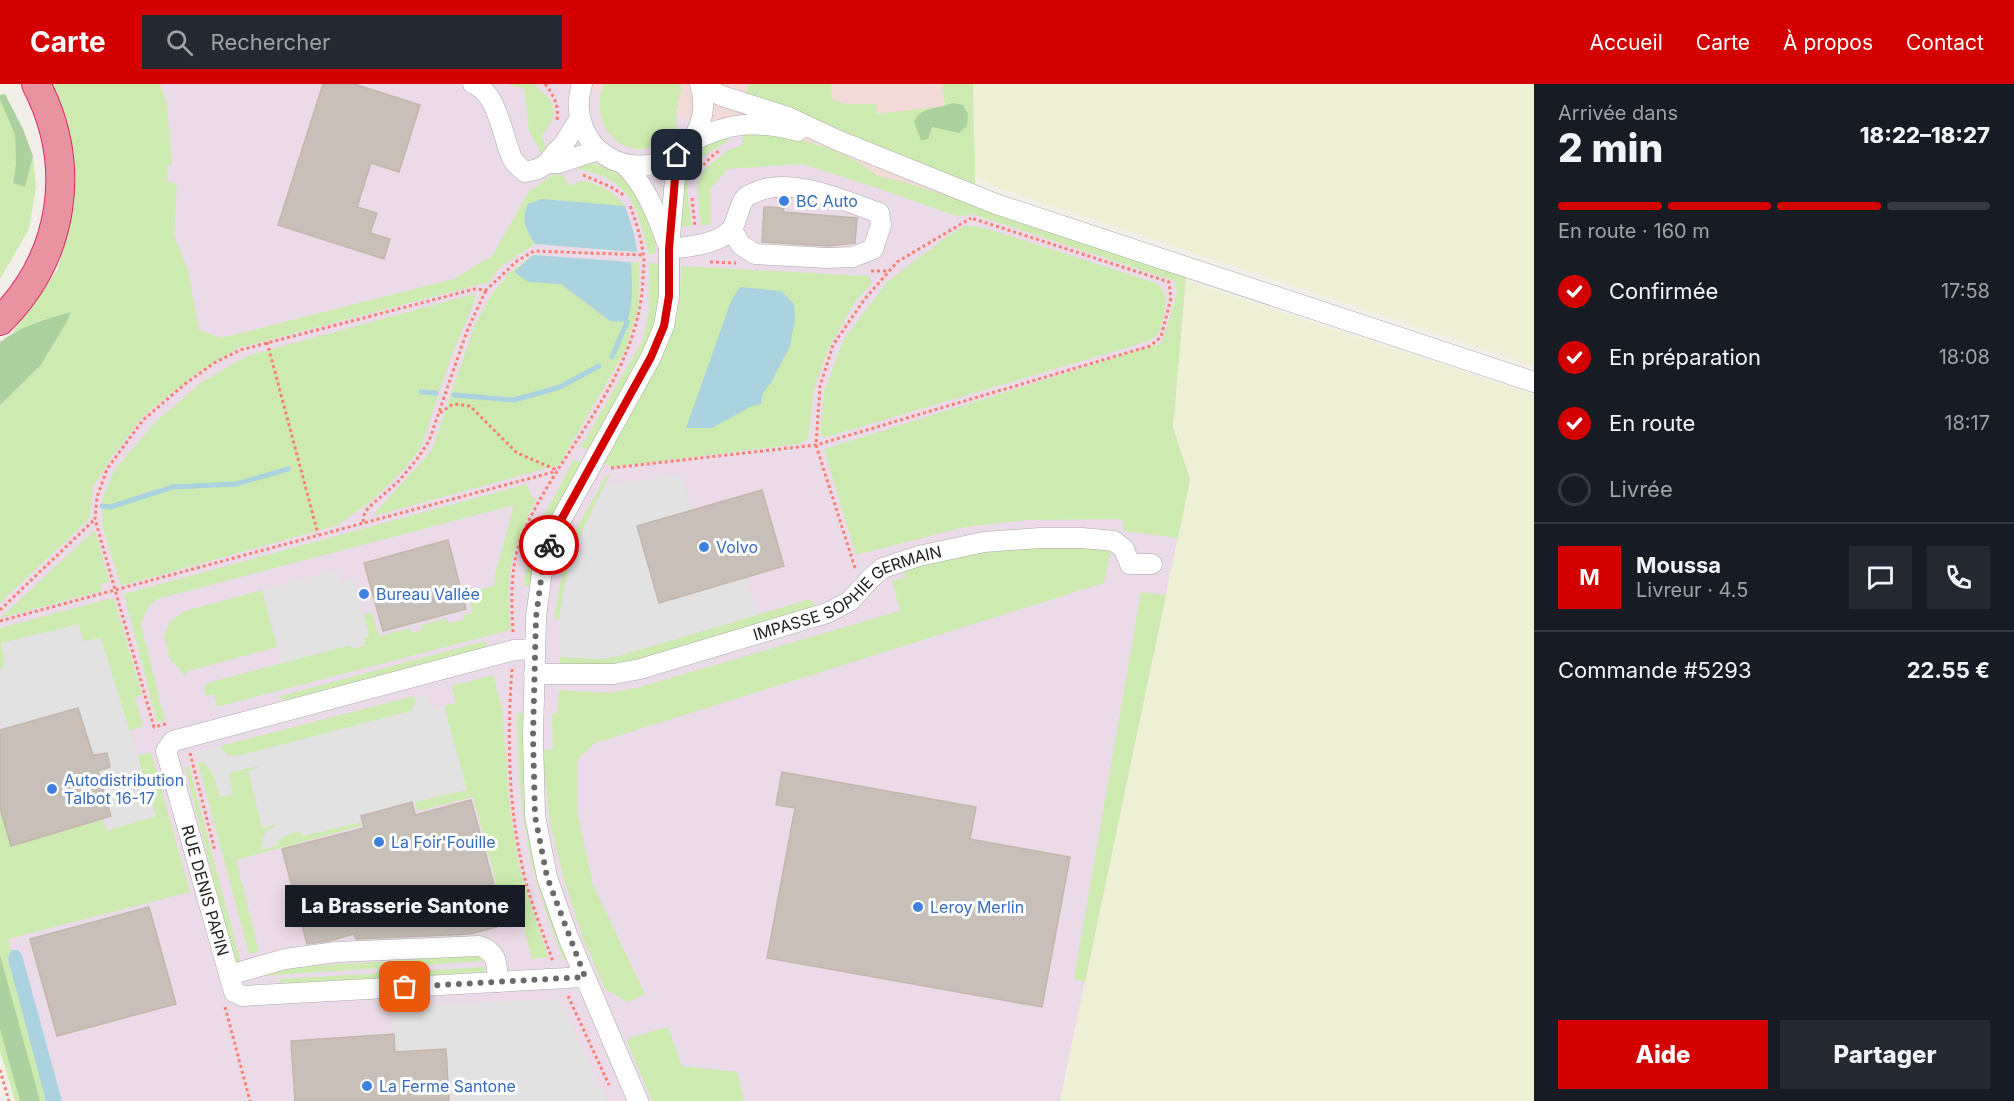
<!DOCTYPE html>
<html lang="fr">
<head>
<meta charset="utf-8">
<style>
  :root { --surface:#171b24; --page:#242831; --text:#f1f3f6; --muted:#9ea1a6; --line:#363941; --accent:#d40000 }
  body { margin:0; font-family:Inter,sans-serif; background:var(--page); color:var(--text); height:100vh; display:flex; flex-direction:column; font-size:22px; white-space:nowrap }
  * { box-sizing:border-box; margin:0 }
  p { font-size:20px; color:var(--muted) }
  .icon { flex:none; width:33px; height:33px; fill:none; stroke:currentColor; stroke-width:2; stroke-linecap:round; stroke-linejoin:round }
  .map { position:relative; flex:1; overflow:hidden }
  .sheet { display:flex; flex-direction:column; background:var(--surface); width:480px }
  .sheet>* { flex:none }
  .pin { position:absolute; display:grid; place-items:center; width:51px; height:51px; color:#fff; margin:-26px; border-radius:12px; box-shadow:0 3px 9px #0006 }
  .courier { position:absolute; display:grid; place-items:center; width:60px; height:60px; margin:-30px; border:4px solid #d40000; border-radius:50%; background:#fff; color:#222; box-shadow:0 2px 8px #0007 }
  .bubble { position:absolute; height:42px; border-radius:0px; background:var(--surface); box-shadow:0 3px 15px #0003; font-size:20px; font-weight:800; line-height:42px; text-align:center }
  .head em { font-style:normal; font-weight:800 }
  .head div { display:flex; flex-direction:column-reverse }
  .head { display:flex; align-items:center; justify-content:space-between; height:102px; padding:0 24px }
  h1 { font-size:39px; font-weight:800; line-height:45px }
  .bar { display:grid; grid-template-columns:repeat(4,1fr); gap:9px 6px; align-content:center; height:72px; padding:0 24px }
  .bar i { height:8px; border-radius:4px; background:var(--line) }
  .bar .selected { background:var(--accent) }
  .bar p { grid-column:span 4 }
  .line { display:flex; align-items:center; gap:15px; padding:0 24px; border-top:2px solid var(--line) }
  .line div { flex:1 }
  .round { display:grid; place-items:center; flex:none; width:63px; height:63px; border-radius:0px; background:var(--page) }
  ol { padding:0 24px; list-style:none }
  li { display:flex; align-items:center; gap:18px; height:66px }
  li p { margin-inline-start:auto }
  li .icon { padding:6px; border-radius:50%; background:var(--accent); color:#fff; stroke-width:4 }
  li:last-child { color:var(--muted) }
  li i { width:33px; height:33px; border:3px solid var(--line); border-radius:50% }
  .cta { display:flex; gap:12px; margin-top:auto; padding:12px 24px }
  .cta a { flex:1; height:69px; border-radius:0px; background:var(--accent); color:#fff; font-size:24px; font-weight:800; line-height:69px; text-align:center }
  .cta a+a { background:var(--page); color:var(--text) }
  header { display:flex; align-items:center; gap:36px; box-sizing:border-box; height:84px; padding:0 30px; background:var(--accent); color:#fff }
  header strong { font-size:28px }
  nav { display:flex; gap:33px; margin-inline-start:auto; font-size:21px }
  .search { width:420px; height:54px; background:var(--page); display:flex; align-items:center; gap:15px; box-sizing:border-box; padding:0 21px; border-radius:0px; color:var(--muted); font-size:22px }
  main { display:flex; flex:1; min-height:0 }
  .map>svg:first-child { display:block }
</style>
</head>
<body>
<header>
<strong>Carte</strong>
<div class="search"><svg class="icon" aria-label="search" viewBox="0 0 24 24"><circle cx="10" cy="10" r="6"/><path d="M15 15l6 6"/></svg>Rechercher</div>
<nav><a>Accueil</a><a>Carte</a><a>À propos</a><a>Contact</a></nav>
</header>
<main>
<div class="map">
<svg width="1534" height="1017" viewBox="0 0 1534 1017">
  <rect width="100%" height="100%" fill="#f2efe9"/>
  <path fill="#f2dad9" d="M575,0H973L975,92L973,125Z"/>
  <path fill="#ebdbe8" d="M80,0H575L973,125L1186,197L1173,343L1190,396L1060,1017H51L0,826V321L94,174Z"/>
  <g fill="#eef0d5">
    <path d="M973,0H1534V282L995,103L975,92Z"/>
    <path d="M1186,197L1534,311V1017H1060L1190,396L1173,343Z"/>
  </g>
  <g fill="#cdebb0">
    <path d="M47,0H160L167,20L172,80L167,82L168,98L177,100L174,151L188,186L199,246L221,254L454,195L493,171L529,107L556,89L564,93L570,102C574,100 579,97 584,97C597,98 618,111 625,122L637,168L535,160L500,183L489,198L238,264L198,288L145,330L113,371L93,403L89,435L0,519V321L40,282L65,241L70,229L42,236L12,249L58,185L73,116L68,46Z"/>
    <path d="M507,0H538L536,3C558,19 559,30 542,51L546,64L541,69L529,47L524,5Z"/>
    <path d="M604,0H680L682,3L676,27L677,47C670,54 664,60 654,63C615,75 589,34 604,0Z"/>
    <path d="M748,0H831L832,15L846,20H876L877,30L945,22L942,0H973L975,103L916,82L829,40L746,13Z"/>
    <path d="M0,16L15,51L16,80L13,99L25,102L33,72L36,103L29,145L0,195Z"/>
    <path d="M742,49L787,52L831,65L856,77L878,92L908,99L1186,192L1173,343L1190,396L1178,454L1123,447L1124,437L1116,435L1028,436L965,443L856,471L824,365L1162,259L1177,209L1175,197L972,130L959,133L880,105L803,80L728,85L710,105V141H701L697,99L704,86L728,66L742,61Z"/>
    <path d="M728,50L729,57C681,82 685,93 692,142L680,143C680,129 677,107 680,94C685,72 709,59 728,50Z"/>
    <path d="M589,78C599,80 628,93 634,102C644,115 658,154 656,170H649C636,121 633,96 577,85L575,82Z"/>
    <path d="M964,142H975L1001,149L1156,199C1173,211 1163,232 1159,249L1149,257L823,354L820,348L824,308L844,255L887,198L949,151Z"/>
    <path d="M533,171L640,179L638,224L626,265L559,381L377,431L375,429L432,366L474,243L490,213L509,189Z"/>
    <path d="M649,179L659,180C659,202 659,226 652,248C639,291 611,328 588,366L581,363L643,256L649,227Z"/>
    <path d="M681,182L868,192L872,196L870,201L855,218L828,265L814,305L808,355L799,360L612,383L603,379L665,268L676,233L681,196Z"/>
    <path d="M474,210L476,213L474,219L452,270L421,363L405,384L374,415L338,441L121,502L102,440L103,413L114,387L155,338L202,298L247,272Z"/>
    <path d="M574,375L581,379L544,448L531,502H523L529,471L538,443Z"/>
    <path d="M610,391L573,465L565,498L559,535H554C558,512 561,489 568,466C577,440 593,416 606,392Z"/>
    <path d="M527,400L532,414H536C527,435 516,457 511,480C507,501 509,524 510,546L217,623L214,610L206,612L204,605L207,599L351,561L365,562L364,553L369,552L364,530L372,529L379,552L410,544L412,549L422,546L421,541L447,534L448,539L464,536V531L472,529L470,508L495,501L494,494L514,421L157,515L148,523L141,540L165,637L157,638L124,510Z"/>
    <path d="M95,446L109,498L100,500L102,507L0,534Z"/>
    <path d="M1042,462L1111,464L1104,499L595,659L577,676V727L593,801L645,910L628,918L605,905L583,854L563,792L550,738L542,666L553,665L552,630L557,629L559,606L608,609L636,604L900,527L892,497L906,493L901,486L969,469Z"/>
    <path d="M262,506L277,563L188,587L184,593L183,589L170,575L164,553L170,537L185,527Z"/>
    <path d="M1141,508L1166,511L1085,898L1074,895Z"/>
    <path d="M108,515H114L142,611L135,614L143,642L129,647L100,554L83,557L1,560C3,568 8,579 0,586V544Z"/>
    <path d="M810,515L817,524L623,581L588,583L560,580V573L599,575L618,572Z"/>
    <path d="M485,557L488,565L282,617L280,612Z"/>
    <path d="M493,591L503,629L509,717L519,782L548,873L532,875L522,837L500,842L493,817L500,814L473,713L418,727L414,717L466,705L444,622L456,619L451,602Z"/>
    <path d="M414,612L415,619L411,627L249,669C235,672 228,676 220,662Z"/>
    <path d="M517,629H525L568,869L564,878C555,853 545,828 538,803C521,746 518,687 517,629Z"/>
    <path d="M151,668L190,808L8,855L51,1017H15L0,967V724L12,762L103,735L107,746L156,732L137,672Z"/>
    <path d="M198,678L205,679L214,692L220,712L228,689L257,682L260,684L248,687L262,743L274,741L278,757L286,751L301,747L302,752L359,738L357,731L361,742L236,776L259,867L249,870Z"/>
    <path d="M189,682L241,879L235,880L185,683Z"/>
    <path d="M481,871L484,877L262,892L297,883Z"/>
    <path d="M484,883L485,888L281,900L280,895Z"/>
    <path d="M668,943L682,982L737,988L744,1017H652L627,957L632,953Z"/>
  </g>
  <g fill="#add19e">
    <path d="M5,10L23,45L33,72L25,103L13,99L16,80L15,51L0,16V11Z"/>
    <path d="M952,19L963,21L968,30L967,42L959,49L932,43L928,55L921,56L914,38C922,21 938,26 952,19Z"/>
    <path d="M71,228L65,241L40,282L0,321V258C21,242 45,235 71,228Z"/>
    <path d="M0,871L40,1017H20L0,945Z"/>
  </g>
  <g fill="#e2e2e2">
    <path d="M680,391L692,426L637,443L659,518L746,493L757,531L618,572L599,575L560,573L559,535L565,498L573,465L605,401Z"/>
    <path d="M338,486L341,499L354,495L369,552L364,554L365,562L353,565L350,561L282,579L262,506Z"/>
    <path d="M79,540L83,557L101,554L156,732L106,747L105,742L113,740L98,687L110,683L107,669L93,671L78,624L5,644L0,635V586L3,583L5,575L1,559Z"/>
    <path d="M424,609L432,625L444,622L467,706L358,731L359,739L302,752L300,747L286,751L279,757L276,762L261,766L263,753L267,746L275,743L274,741L262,744L248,687L259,683L257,682L229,689L233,710L220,713L214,692L205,679L198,678L195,668L220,662L225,670L233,673L249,669L411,627L415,619L414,612Z"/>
    <path d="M560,915L607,1017H449L445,965L395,968L393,923Z"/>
  </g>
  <g fill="#aad3df">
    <path d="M542,115L625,122L634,149L637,168L535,160C526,145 521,137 528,120Z"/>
    <path d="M533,171L631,178C632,199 634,218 627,238L610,237L561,200L528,198L514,188Z"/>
    <path d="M740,203L781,207L794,220L795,236L790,262L772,297L763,309L761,320L752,322L712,344H686L731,217Z"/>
    <path d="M11,866H18L22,871L62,1017H46L8,875Z"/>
  </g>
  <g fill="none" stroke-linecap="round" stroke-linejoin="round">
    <g stroke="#aad3df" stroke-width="5">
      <path d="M612,273L627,238"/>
      <path d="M421,308L436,309"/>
      <path d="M454,311L514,316L560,303L599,282"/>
      <path d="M102,422L110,423L173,403L236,400L288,385"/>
    </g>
  </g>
  <g fill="#c7bfb8" stroke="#c4b6ab" stroke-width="1.5">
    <path d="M323,0H354L420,21L399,88L371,79L357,123L377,129L370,149L390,155L384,175L278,141Z"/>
    <path d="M764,123L784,124L783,128L857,134L855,159L829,162L762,158Z"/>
    <path d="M762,406L784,482L659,519L637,442Z"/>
    <path d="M448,456L466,525L383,547L364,479Z"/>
    <path d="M78,624L93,671L107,669L110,683L98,687L111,732L11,762L0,724V646Z"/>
    <path d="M782,688L976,723L970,755L1070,773L1042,923L767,874L795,724L776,721Z"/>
    <path d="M471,716L497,812L489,815L497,843L470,850L356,855L354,850L329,857L307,860L282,765L364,744L361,732L412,718L415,731Z"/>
    <path d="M149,823L176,920L57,952L30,855Z"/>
    <path d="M394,950L395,968L446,965L449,1017H295L291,957Z"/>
  </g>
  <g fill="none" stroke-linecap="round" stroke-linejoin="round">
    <g stroke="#a9a9a9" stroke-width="21">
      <g id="minor">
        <path d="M473,0C497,7 503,54 512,74C515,79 520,84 525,88L538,85L548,79L554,70L564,60L580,34"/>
        <path d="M582,0C579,11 577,21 580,32C591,90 667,99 696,49C704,34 705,16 700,0"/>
        <path d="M701,2L722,12L788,33L837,56L996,120L1534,298"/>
        <path d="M691,58C729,38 755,36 798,47"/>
        <path d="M548,79H559L598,66"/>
        <path d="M624,80C646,102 657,131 667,159"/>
        <path d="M669,165C687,163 723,160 733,143C738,134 739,120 746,113C748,111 751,110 754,109C787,91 846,117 879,129L881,141L873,165L853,173L827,174L755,170L741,161L732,146"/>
        <path id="s1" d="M535,565L514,566L173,657L166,667L234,908L242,912L585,893"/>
        <path id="s2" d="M534,590H614L640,585L827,529L850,517L871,494L883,484L919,472L984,458L1040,454H1082L1114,457L1124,465L1130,480H1152"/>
        <path d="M229,891L285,875L336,868L479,862C498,868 497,880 498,898"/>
        <path d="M638,1017L568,853L547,793L535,732L533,652L536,533L542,488L551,454L651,273L664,242L669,212V165L677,71"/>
      </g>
    </g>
    <g stroke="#dc2a67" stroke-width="30">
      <path id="highway" d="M0,237C65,172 78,81 36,0"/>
    </g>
    <g stroke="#fa8072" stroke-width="3" stroke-dasharray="3 3" stroke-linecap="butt">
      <path d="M545,0C554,12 559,21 557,36"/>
      <path d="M695,90L711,73L720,66"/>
      <path d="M583,91L611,103L625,112"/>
      <path d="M692,114L695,143"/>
      <path d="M710,178L736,179"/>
      <path d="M871,187H888"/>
      <path d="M267,258L318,450"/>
      <path d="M440,329L453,320L470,322L517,369L557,386"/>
      <path d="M611,384L816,361L1150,262L1161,253L1171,214L1169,198L971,134"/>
      <path d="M363,438L364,431L368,424L399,397L417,375L429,357L467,247L486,206"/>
      <path d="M855,484L816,361L820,302L833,261L864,216L897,178L971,134"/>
      <path d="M0,526L95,435"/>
      <path d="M0,537L557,387"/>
      <path d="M513,548C511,515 510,480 523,449C561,363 638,295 643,196C643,187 645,177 643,169C641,152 635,136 630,121"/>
      <path d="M512,585C507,652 508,720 523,786C530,818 543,848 553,878"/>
      <path d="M166,640L154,643L95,435L97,413L107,385L143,336L185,300L214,279L240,266L475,205L486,206L517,177L534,167L644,171"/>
      <path d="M190,669L215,767"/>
      <path d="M568,912L609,1001"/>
      <path d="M225,923L250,1017"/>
      <path d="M0,986L9,1017"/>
    </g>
    <use href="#minor" stroke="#fff" stroke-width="20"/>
    <use href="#highway" stroke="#e892a2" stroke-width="28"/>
  </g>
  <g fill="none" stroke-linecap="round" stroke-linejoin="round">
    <path stroke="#6b6a68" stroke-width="6" stroke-dasharray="0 10.8" d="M405,903L585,893L547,793L535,732L533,652L536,533L542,488L549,461"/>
    <path stroke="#d40000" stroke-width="8" d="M549,461L551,454L651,273L664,242L669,212V165L677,71"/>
  </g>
  <g fill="#3f7fe0" stroke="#fff" stroke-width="2">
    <circle cx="784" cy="117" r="6"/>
    <circle cx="704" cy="463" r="6"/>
    <circle cx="364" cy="510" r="6"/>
    <circle cx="52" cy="705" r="6"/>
    <circle cx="379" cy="758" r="6"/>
    <circle cx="918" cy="823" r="6"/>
    <circle cx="367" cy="1002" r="6"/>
  </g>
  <g text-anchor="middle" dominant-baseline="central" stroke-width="6" stroke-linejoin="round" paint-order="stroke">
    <g font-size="16" fill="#366cbe" stroke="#fff" text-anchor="start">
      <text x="796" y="117">BC Auto</text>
      <text x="716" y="463">Volvo</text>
      <text x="376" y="510">Bureau Vallée</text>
      <text x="64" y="696">Autodistribution<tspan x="64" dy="18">Talbot 16-17</tspan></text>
      <text x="391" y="758">La Foir'Fouille</text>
      <text x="930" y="823">Leroy Merlin</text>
      <text x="379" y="1002">La Ferme Santone</text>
    </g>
    <g font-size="16" fill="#222" stroke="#fff">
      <text stroke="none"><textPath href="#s2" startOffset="330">IMPASSE SOPHIE GERMAIN</textPath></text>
      <text stroke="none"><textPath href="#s1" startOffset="531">RUE DENIS PAPIN</textPath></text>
    </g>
  </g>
</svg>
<div class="pin" style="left:405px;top:903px;background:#ea580c"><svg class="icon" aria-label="bag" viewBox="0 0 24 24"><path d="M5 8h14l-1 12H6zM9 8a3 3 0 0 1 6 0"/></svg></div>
<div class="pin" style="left:677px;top:71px;background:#1f2937"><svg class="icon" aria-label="home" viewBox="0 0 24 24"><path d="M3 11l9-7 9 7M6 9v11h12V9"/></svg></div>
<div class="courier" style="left:549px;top:461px"><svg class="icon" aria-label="bike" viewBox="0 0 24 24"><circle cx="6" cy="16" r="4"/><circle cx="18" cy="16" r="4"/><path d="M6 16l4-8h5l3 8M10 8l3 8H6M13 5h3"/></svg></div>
<div class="bubble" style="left:285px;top:801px;width:240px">La Brasserie Santone</div>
</div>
<section class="sheet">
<div class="head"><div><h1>2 min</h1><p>Arrivée dans</p></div><em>18:22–18:27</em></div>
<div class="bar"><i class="selected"></i><i class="selected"></i><i class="selected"></i><i></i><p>En route · 160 m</p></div>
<ol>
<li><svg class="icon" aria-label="check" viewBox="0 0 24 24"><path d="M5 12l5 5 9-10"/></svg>Confirmée<p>17:58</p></li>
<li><svg class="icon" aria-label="check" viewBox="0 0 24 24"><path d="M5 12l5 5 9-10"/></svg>En préparation<p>18:08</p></li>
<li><svg class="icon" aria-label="check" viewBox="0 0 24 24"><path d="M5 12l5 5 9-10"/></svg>En route<p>18:17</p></li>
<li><i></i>Livrée</li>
</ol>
<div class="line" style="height:108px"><b class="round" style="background:var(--accent);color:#fff">M</b><div><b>Moussa</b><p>Livreur · 4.5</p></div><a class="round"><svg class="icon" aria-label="chat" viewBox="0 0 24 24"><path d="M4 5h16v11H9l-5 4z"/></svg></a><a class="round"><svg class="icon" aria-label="phone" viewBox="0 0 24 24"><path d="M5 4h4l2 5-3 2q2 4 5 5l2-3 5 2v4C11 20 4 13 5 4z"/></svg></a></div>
<div class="line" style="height:78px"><div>Commande #5293</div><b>22.55 €</b></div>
<div class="cta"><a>Aide</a><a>Partager</a></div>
</section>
</main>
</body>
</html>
